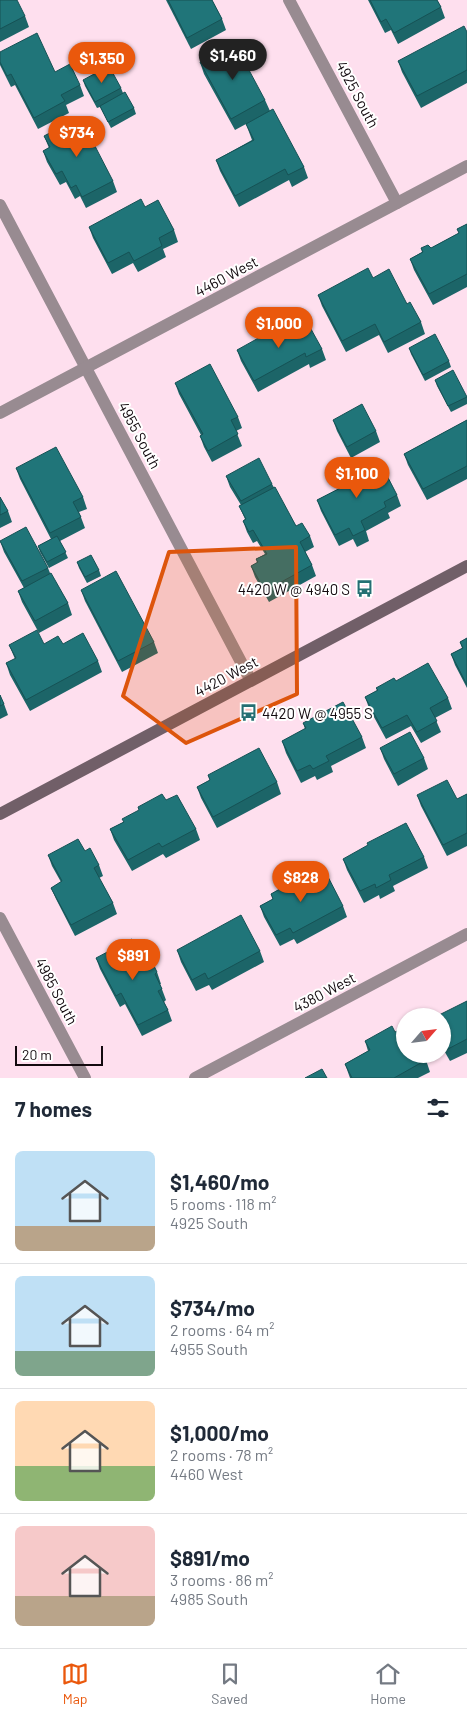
<!DOCTYPE html>
<meta charset="utf-8">
<style>
:root{--surface:#fff;--page:#f2f2f3;--text:#1f2937;--muted:#747a83;--line:#e0e1e3;--accent:#ea580c}
body{margin:0;font-family:Barlow,sans-serif;background:var(--page);color:var(--text);height:100vh;display:flex;flex-direction:column;font-size:19px;white-space:nowrap}
*{box-sizing:border-box;margin:0}
p{font-size:16px;color:var(--muted)}
.icon{flex:none;width:28px;height:28px;fill:none;stroke:currentColor;stroke-width:2;stroke-linecap:round;stroke-linejoin:round}
.map{position:relative;height:1078px;overflow:hidden}
.drawer{display:flex;flex-direction:column;background:var(--surface);flex:1}
.drawer>*{flex:none}
.needle{width:32px;rotate:62deg}
.controls{position:absolute;left:396px;top:1008px;display:grid;gap:10px}
.controls a{display:grid;place-items:center;width:55px;height:55px;border-radius:50%;background:var(--surface);box-shadow:0 1px 4px #0004;font-size:25px}
.scale{position:absolute;left:15px;bottom:12px;width:88px;box-sizing:border-box;padding-left:5px;border:2px solid #130a0f;border-top:0;font-size:14px;line-height:18px;white-space:nowrap;color:#130a0f;-webkit-text-stroke:4px #fff;paint-order:stroke}
.price{position:absolute;translate:-50% -42px;padding:0 11px;border-radius:18px;background:var(--accent);color:#fff;font-size:16px;line-height:32px;filter:drop-shadow(0 1px 2px #0008)}
.price::after{content:'';position:absolute;left:50%;top:30px;width:15px;height:11px;margin-left:-8px;background:inherit;clip-path:polygon(0 0,100% 0,50% 100%)}
.price.selected{background:#222;color:#fff}
ul{padding:0;list-style:none}
li{display:flex;align-items:center;gap:15px;height:125px;padding:0 15px}
li+li{border-top:1px solid var(--line)}
li span{display:grid;place-items:center;flex:none;width:140px;height:100px;border-radius:8px;color:#555}
li>.icon{margin-inline-start:auto}
span .icon{width:60px;height:60px;fill:#fffc;stroke-width:1}
li b{font-size:21px}
h2{display:flex;justify-content:space-between;align-items:center;height:60px;padding:0 15px;font-size:21px}
.dock{display:flex;justify-content:space-around;align-items:center;height:70px;border-top:1px solid var(--line);background:var(--surface);font-size:14px;color:var(--muted)}
.dock a{display:grid;justify-items:center;gap:2px}
.dock .selected{color:var(--accent)}
.map>svg:first-child{display:block}
.lines{fill:none;stroke-linecap:round;stroke-linejoin:round}
.street{stroke:#988b91;stroke-width:12}
.secondary{stroke:#715f68;stroke-width:12}
.wall{fill:#1c6568}
.building{fill:#207579;stroke:#165255}
.marked{fill:#dd550c;fill-opacity:0.2;stroke:#dd550c;stroke-width:4;stroke-linejoin:round}
.labels{text-anchor:middle;dominant-baseline:central;stroke-width:4;stroke-linejoin:round;paint-order:stroke}
.street-label{font-size:15px;fill:#130a0f;stroke:#fff}
.poi-label{font-size:15px;fill:#130a0f;stroke:#fff;text-anchor:end}
</style>
<div class="map">
<svg width="467" height="1078" viewBox="0 0 467 1078">
<rect width="100%" height="100%" fill="#fedfee"/>
<g class="lines">
<g class="street">
<path d="M289,0L397,203"/>
<path d="M0,205L251,681"/>
<path d="M0,413L467,166"/>
<path d="M0,918L85,1078"/>
<path d="M195,1078L467,934"/>
</g>
<path class="secondary" d="M0,814L467,566"/>
</g>
<g class="wall">
<path d="M0,0L25,16L29,27L0,42Z"/>
<path d="M166,0H212L222,19L226,30L191,49Z"/>
<path d="M368,0H437L441,7L445,18L398,44L391,30L385,33Z"/>
<path d="M467,32V83L421,108L402,72L398,61Z"/>
<path d="M0,52L55,72L80,85L84,96L66,105L69,113L38,129L15,85L11,87L0,65Z"/>
<path d="M200,62L265,100L270,111L304,167L308,178L292,187L289,180L239,207L220,171L216,160L252,140L246,124L235,130L204,74Z"/>
<path d="M83,80L121,88L123,93L134,108L136,114L111,128L100,107L97,108L85,86Z"/>
<path d="M44,136L113,181L117,192L86,208L80,196L75,199L66,182L60,185L47,162L43,151L49,148Z"/>
<path d="M145,207L174,230L178,242L163,249L166,257L138,272L133,263L112,274L93,238L89,227Z"/>
<path d="M467,224V287L433,305L414,270L410,259L422,252L421,248H431L459,233L457,229Z"/>
<path d="M373,278L407,304L421,322L425,334L388,353L379,335L346,352L322,306L318,295Z"/>
<path d="M292,327L322,349L326,360L310,368L309,364L258,392L241,361L237,350Z"/>
<path d="M409,348L449,361L451,367L425,381L411,354Z"/>
<path d="M435,380L467,397V404L451,412L437,386Z"/>
<path d="M175,383L238,417L242,428L236,431L242,446L212,462L204,447L200,436L201,435L179,394Z"/>
<path d="M333,420L376,431L380,442L351,458L337,431Z"/>
<path d="M467,420V479L427,500L408,465L404,454Z"/>
<path d="M16,468L83,497L87,509L79,512L85,528L60,541L68,558L49,568L40,552L38,546L51,539L20,479Z"/>
<path d="M347,469L370,472L397,495L401,506L388,513L390,518L366,531L369,541L357,547L353,539L339,546L321,511L317,500L352,482Z"/>
<path d="M226,476L272,484L296,526L310,536L314,547L305,552L312,565L316,576L269,602L255,577L251,566L257,563L256,559L265,554L257,541L253,543L247,532L243,521L245,519L239,506L241,505L230,487Z"/>
<path d="M0,497L8,511L12,522L0,528Z"/>
<path d="M0,541L48,568L50,573L68,603L72,615L39,633L22,602L18,591L24,588L4,552Z"/>
<path d="M77,562L99,570L101,576L87,583L79,568Z"/>
<path d="M81,590L154,642L158,653L122,672L85,601Z"/>
<path d="M467,638V688L455,665L451,654L462,648L460,642Z"/>
<path d="M44,644H63L98,661L102,672L30,711L10,675L6,663L15,659L9,645Z"/>
<path d="M396,681L448,698L452,709L435,718L441,732L421,743L411,726L386,739L369,708L365,697L377,691L376,688Z"/>
<path d="M0,695L4,704L8,715L0,719Z"/>
<path d="M303,723L362,737L366,748L331,766L333,772L317,780L315,776L301,783L286,753L282,741L305,729Z"/>
<path d="M380,748L424,758L428,769L398,786L384,759Z"/>
<path d="M208,775L277,782L281,794L217,828L201,798L197,787L210,780Z"/>
<path d="M467,794V846L447,856L421,806L417,795L457,799Z"/>
<path d="M166,800L196,829L200,840L166,858L163,854L132,871L114,840L110,829Z"/>
<path d="M85,851L99,865L103,876L99,878L113,903L117,914L75,936L56,899L51,888L61,882L52,866L48,855Z"/>
<path d="M424,857L428,868L393,886L395,891L380,899L379,895L364,903L347,870L343,859Z"/>
<path d="M278,873L295,887L343,906L347,917L297,944L294,939L280,946L264,917L260,906L273,899L271,894L284,887Z"/>
<path d="M177,950L260,951L264,962L212,990L209,985L196,991L181,962Z"/>
<path d="M96,958L147,969L157,972L161,984H160L166,1000L164,1002L168,1010L172,1021L142,1036L125,1004L120,1007L100,969Z"/>
<path d="M467,1001V1053L450,1061L442,1047V1016Z"/>
<path d="M395,1032L426,1060L430,1072L418,1078H350L345,1064L368,1051L365,1041Z"/>
</g>
<g class="building">
<path d="M0,0H17L25,16L0,29Z"/>
<path d="M168,0H212L222,19L187,38Z"/>
<path d="M370,0H437L441,7L394,33L386,19L381,22Z"/>
<path d="M464,26L467,32V70L417,96L398,61Z"/>
<path d="M37,33L55,72L70,64L80,85L61,95L65,101L34,118L11,74L7,76L0,62V52Z"/>
<path d="M235,44L265,100L231,119L200,62Z"/>
<path d="M109,66L121,88L95,102L83,80Z"/>
<path d="M125,92L134,108L108,122L100,106Z"/>
<path d="M273,109L304,167L288,175L285,169L235,196L216,160L254,140L246,124Z"/>
<path d="M80,117L113,181L82,197L76,185L71,188L62,171L56,174L43,151L50,147L44,136Z"/>
<path d="M141,199L145,207L158,200L174,230L159,238L162,246L134,261L129,252L108,263L89,227Z"/>
<path d="M467,224V274L429,294L410,259L423,252L421,248L428,245L431,248L459,233L457,229Z"/>
<path d="M368,268L373,278L389,269L407,304L410,302L421,322L384,342L375,324L342,341L318,295Z"/>
<path d="M306,320L322,349L306,357L305,353L254,381L237,350L289,321L292,327Z"/>
<path d="M435,334L449,361L423,375L409,348Z"/>
<path d="M210,364L238,417L231,420L238,434L208,451L200,436L203,434L175,383Z"/>
<path d="M453,370L467,397L448,406L435,380Z"/>
<path d="M362,404L376,431L347,447L333,420Z"/>
<path d="M467,420V466L423,489L404,454Z"/>
<path d="M56,447L83,497L73,502L81,517L50,533L16,468Z"/>
<path d="M259,458L272,484L241,501L226,476Z"/>
<path d="M364,460L370,472L382,466L397,495L384,502L386,507L361,521L365,530L353,536L349,528L335,535L317,500L354,481L347,469Z"/>
<path d="M275,487L296,526L302,523L310,536L300,542L312,565L265,591L251,566L258,562L256,559L267,554L253,530L249,532L243,521L246,519L239,506Z"/>
<path d="M0,497L8,511L0,515Z"/>
<path d="M26,527L48,568L22,581L0,541Z"/>
<path d="M57,536L66,552L47,562L38,546Z"/>
<path d="M91,555L99,570L85,577L77,562Z"/>
<path d="M116,571L154,642L118,661L81,590Z"/>
<path d="M51,573L68,603L35,621L18,591Z"/>
<path d="M37,630L44,644L58,636L63,644L83,633L98,661L26,700L6,663L16,658L9,645Z"/>
<path d="M467,638V685L451,654L463,648L460,642Z"/>
<path d="M428,663L448,698L430,708L437,721L417,732L407,715L382,728L365,697L378,690L376,688L394,678L396,681Z"/>
<path d="M0,695L4,704L0,706Z"/>
<path d="M343,702L362,737L326,756L329,761L313,769L310,765L297,771L282,741L306,728L303,723Z"/>
<path d="M410,732L424,758L394,774L380,748Z"/>
<path d="M259,748L277,782L213,817L197,787L210,780L208,775Z"/>
<path d="M447,780L457,799L467,794V833L443,845L417,795Z"/>
<path d="M162,794L166,800L177,795L196,829L162,847L159,843L128,860L110,829L124,822L122,819L139,810L138,807Z"/>
<path d="M406,823L424,857L389,875L391,880L376,888L375,884L360,891L343,859L368,845L367,843Z"/>
<path d="M78,839L85,851L90,848L99,865L94,868L113,903L71,925L51,888L62,881L48,855Z"/>
<path d="M286,869L295,887L325,871L343,906L293,933L290,928L276,935L260,906L273,899L271,894L285,886L278,873Z"/>
<path d="M241,915L260,951L208,979L205,973L192,980L177,950Z"/>
<path d="M132,939L147,969L154,966L157,972L155,974L162,989L158,991L168,1010L138,1025L121,993L116,996L96,958Z"/>
<path d="M467,1001V1039L446,1050L442,1043V1016H437Z"/>
<path d="M392,1026L395,1032L405,1027V1054H422L426,1060L394,1078H352L345,1064L370,1050L365,1041Z"/>
<path d="M322,1069L327,1078H305Z"/>
</g>
<path class="marked" d="M296,547L297,694L186,743L123,696L169,552Z"/>
<defs>
<symbol id="bus-bare" viewBox="-9 -9 18 18"><path d="M-5-6H5V4H4V6H2V4H-2V6H-4V4H-5ZM-3.5-4V0h7V-4ZM-3.5 1.2v1.5H-2V1.2ZM2 1.2v1.5H3.5V1.2Z" fill="#246f73" stroke="#fff" stroke-width="2.5" paint-order="stroke"/></symbol>
</defs>
<g fill-rule="evenodd">
<use href="#bus-bare" x="352" y="576" width="25" height="25"/>
<use href="#bus-bare" x="236" y="700" width="25" height="25"/>
</g>
<g class="labels">
<g class="street-label">
<text transform="translate(358 94) rotate(62)">4925 South</text>
<text transform="translate(226 276) rotate(-28)">4460 West</text>
<text transform="translate(140 435) rotate(62)">4955 South</text>
<text transform="translate(226 676) rotate(-28)">4420 West</text>
<text transform="translate(57 991) rotate(62)">4985 South</text>
<text transform="translate(324 992) rotate(-28)">4380 West</text>
</g>
<g class="poi-label">
<text x="350" y="589">4420 W @ 4940 S</text>
<text x="262" y="713" text-anchor="start">4420 W @ 4955 S</text>
</g>
</g>
</svg>
<div class="controls">
<a><svg class="needle" viewBox="-14 -14 28 28"><path d="M0-13l5 13h-10z" fill="#e53935"/><path d="M0 13l5-13h-10z" fill="#747a83"/></svg></a>
</div>
<div class="scale">20 m</div>
<b class="price selected" style="left:233px;top:81px">$1,460</b>
<b class="price" style="left:102px;top:84px">$1,350</b>
<b class="price" style="left:77px;top:158px">$734</b>
<b class="price" style="left:279px;top:349px">$1,000</b>
<b class="price" style="left:357px;top:499px">$1,100</b>
<b class="price" style="left:301px;top:903px">$828</b>
<b class="price" style="left:133px;top:981px">$891</b>
</div>
<section class="drawer">
<h2>7 homes<svg class="icon" aria-label="filters" viewBox="0 0 24 24"><path d="M4 7h16M4 17h16"/><circle cx="9" cy="7" r="2"/><circle cx="15" cy="17" r="2"/></svg></h2>
<ul>
<li><span style="background:linear-gradient(#bfe0f5 75%,#b9a48a 0)"><svg class="icon" aria-label="home" viewBox="0 0 24 24"><path d="M3 11l9-7 9 7M6 9v11h12V9"/></svg></span><div><b>$1,460/mo</b><p>5 rooms · 118 m²</p><p>4925 South</p></div></li>
<li><span style="background:linear-gradient(#bfe0f5 75%,#7fa58c 0)"><svg class="icon" aria-label="home" viewBox="0 0 24 24"><path d="M3 11l9-7 9 7M6 9v11h12V9"/></svg></span><div><b>$734/mo</b><p>2 rooms · 64 m²</p><p>4955 South</p></div></li>
<li><span style="background:linear-gradient(#ffd9b3 65%,#8fb573 0)"><svg class="icon" aria-label="home" viewBox="0 0 24 24"><path d="M3 11l9-7 9 7M6 9v11h12V9"/></svg></span><div><b>$1,000/mo</b><p>2 rooms · 78 m²</p><p>4460 West</p></div></li>
<li><span style="background:linear-gradient(#f6c9c9 70%,#b9a48a 0)"><svg class="icon" aria-label="home" viewBox="0 0 24 24"><path d="M3 11l9-7 9 7M6 9v11h12V9"/></svg></span><div><b>$891/mo</b><p>3 rooms · 86 m²</p><p>4985 South</p></div></li>
</ul>
</section>
<nav class="dock">
<a class="selected"><svg class="icon" aria-label="map" viewBox="0 0 24 24"><path d="M3 6l6-2 6 2 6-2v14l-6 2-6-2-6 2zM9 4v14M15 6v14"/></svg>Map</a>
<a><svg class="icon" aria-label="saved" viewBox="0 0 24 24"><path d="M7 4h10v16l-5-4-5 4z"/></svg>Saved</a>
<a><svg class="icon" aria-label="home" viewBox="0 0 24 24"><path d="M3 11l9-7 9 7M6 9v11h12V9"/></svg>Home</a>
</nav>
